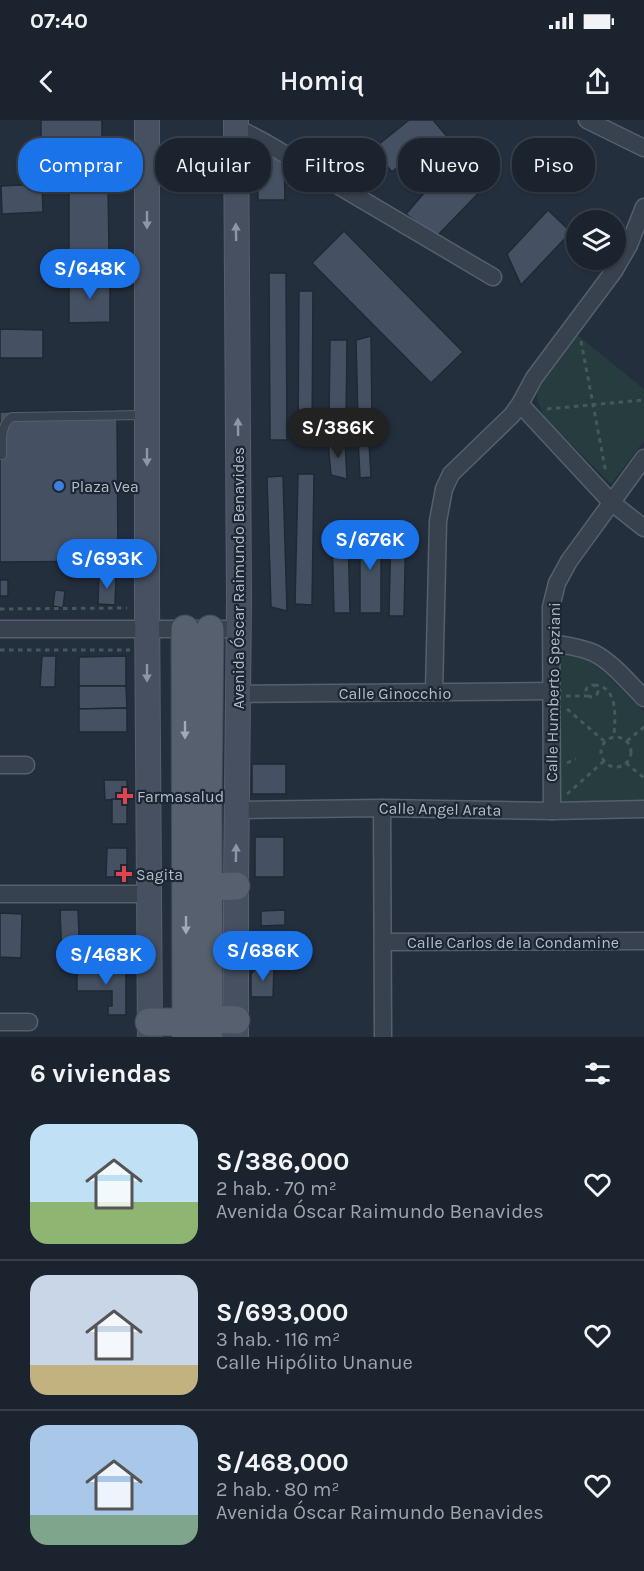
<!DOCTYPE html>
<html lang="es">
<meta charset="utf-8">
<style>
:root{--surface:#1b232e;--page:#242b36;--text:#f1f3f6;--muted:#a0a4aa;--line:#39404a;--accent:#1a73e8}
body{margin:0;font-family:Karla,sans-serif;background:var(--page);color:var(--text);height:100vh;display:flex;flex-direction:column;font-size:22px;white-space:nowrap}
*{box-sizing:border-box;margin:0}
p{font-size:20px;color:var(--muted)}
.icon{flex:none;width:33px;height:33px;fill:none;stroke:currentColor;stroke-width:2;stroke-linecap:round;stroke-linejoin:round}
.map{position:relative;height:917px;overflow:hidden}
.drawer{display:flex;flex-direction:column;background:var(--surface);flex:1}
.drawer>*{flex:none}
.guide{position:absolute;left:18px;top:18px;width:609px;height:54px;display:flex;gap:12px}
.tools{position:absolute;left:566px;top:90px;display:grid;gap:12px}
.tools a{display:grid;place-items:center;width:60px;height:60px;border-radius:50%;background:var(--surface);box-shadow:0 2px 4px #0004,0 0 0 2px var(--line);font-size:30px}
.price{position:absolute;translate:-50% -51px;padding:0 14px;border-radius:21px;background:var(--accent);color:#fff;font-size:20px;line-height:39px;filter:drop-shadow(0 2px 3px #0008)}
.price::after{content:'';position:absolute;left:50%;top:36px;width:18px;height:14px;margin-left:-9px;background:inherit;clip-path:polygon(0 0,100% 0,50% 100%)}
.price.on{background:#222;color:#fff}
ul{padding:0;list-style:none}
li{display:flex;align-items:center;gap:18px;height:150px;padding:0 30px}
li+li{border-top:2px solid var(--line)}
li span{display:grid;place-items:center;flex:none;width:168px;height:120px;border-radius:18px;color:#555}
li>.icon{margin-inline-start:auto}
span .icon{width:72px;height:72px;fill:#fffc;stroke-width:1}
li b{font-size:26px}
h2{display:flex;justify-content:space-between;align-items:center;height:72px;padding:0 30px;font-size:26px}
.pill{padding:0 21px;border-radius:24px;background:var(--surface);box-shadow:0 2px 4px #0004,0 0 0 2px var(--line);font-size:21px;line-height:54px}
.pill.on{background:var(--accent);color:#fff}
.status{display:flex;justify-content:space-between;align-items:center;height:42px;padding:0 30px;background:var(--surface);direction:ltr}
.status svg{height:16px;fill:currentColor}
header{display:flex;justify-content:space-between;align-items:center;height:78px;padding:0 30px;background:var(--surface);font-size:27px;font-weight:600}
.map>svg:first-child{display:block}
.green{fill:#263c3f}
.building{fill:#455162;stroke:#1f2835;stroke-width:1.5}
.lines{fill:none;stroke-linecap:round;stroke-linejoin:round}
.service-casing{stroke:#565f6c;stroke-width:10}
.minor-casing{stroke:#565f6c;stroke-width:19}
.secondary-casing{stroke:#565f6c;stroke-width:26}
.primary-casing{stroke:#414a57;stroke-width:29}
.path{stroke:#44595c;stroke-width:3;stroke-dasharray:4.5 4.5;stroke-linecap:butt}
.service{stroke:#38414e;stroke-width:8}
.minor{stroke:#38414e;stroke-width:16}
.secondary{stroke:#465061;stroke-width:24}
.primary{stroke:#56606e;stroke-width:27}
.oneway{fill:#8e96a5}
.oneway2{fill:#a1aab7}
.shop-dot{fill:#3f7fe0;stroke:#1d2633;stroke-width:2}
.health-dot{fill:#e0444e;stroke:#1d2633;stroke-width:2}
.labels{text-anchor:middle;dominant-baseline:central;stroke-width:4.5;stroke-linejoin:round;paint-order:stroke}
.poi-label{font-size:16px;fill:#b4bcc9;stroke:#1d2633;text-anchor:start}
.street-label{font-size:16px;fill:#b4bcc9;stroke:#1d2633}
</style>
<div class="status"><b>07:40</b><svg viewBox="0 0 49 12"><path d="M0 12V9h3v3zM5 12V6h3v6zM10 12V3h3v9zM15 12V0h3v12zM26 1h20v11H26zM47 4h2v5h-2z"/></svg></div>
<header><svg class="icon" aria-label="back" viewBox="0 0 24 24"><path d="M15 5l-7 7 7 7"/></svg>Homiq<svg class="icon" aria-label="share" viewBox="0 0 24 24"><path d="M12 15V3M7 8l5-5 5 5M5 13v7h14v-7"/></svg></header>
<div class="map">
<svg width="644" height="917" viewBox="0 0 644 917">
<rect width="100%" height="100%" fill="#242f3e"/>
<g class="green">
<path d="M576,214L644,269V321L611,364L544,297L538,281L536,271Z"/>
<path d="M555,532L585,538L606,554L644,592V682L559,684Z"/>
</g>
<g class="building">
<path d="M41,0H102V43L41,44Z"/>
<path d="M409,0H433L455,26L426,50L413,34L392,52L373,29Z"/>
<path d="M461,30L501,50L436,117L406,94Z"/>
<path d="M284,36L285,80H258L257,37Z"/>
<path d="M42,64L43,92L2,94L1,66Z"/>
<path d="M69,64H108L109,132L69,133Z"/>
<path d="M548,90L571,112L521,165L507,134Z"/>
<path d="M344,111L463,232L431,263L312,143Z"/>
<path d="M269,153H286L287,320H270Z"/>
<path d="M110,158V202L69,203V159Z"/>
<path d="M299,171H313L312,322H298Z"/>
<path d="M0,209L43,210V238H0Z"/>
<path d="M371,216L372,300H358L356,220Z"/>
<path d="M330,220H347L346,301H329Z"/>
<path d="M117,290L118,441L0,442V292Z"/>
<path d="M358,319L369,321L371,357L360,358Z"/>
<path d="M345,321L347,359L331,355L328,322Z"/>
<path d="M298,354H314L312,485L295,484Z"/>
<path d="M283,356L287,491L271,487L267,357Z"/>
<path d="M391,402L406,403L404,496H389Z"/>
<rect x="360" y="408" width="21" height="85"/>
<path d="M348,412L350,493H334L332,413Z"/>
<path d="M99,454L116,455L115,485L98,484Z"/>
<rect x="0" y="460" width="8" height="16"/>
<path d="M55,470L65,471L63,488L53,486Z"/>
<path d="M42,536H56L55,567H40Z"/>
<path d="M126,536V566H79V537Z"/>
<path d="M79,566H126L127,588L79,589Z"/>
<path d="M127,588V612H79V589Z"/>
<rect x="252" y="644" width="34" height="30"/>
<path d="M104,660H127V679L105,680Z"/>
<rect x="112" y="679" width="15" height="25"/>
<rect x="255" y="717" width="29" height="40"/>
<path d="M107,728H127V757H106Z"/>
<path d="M60,790H78L80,840L62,841Z"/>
<path d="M285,790V805L261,806V791Z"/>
<path d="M0,793L22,794L21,838L0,837Z"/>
<path d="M98,826H127L126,849L98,848Z"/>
<path d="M257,847H274L273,877H251V854Z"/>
<path d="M77,848L126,849V895H108V886H112V871H77Z"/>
</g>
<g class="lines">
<defs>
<g id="service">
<path d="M122,139H146"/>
<path d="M2,335C2,322 0,304 12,297L144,295"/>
</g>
<g id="minor">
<path d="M587,0L644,28"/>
<path d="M236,7L266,23L493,157"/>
<path d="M520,284L611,382L644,408"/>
<path d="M0,509H239"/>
<path d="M552,523C565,525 581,527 594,533C613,543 629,563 644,578"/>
<path d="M434,572L438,401L444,369L451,354L512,295L520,284L534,258L614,151L629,125L644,87"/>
<path d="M238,574L552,571"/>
<path d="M0,645H26"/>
<path d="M382,688L383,917"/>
<path d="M236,690L382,688L552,691L644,689"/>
<path d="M552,691L551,487L557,463L569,441L644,338"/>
<path d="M0,774H149"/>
<path d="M383,822L644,821"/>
<path d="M0,902H29"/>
</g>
<g id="secondary">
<path d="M147,0V481L150,917"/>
<path d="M236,0L239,481L236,766V917"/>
</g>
<g id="primary">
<path d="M185,509L186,917"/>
<path d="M209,767L236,766"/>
<path d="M209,899L236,900"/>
<path d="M149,902H186"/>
<path d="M209,917L208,687L210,509"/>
</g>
</defs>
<use href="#service" class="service-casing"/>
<use href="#minor" class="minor-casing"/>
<use href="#secondary" class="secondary-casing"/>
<use href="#primary" class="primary-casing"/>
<g class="path">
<path d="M581,221L606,353"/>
<path d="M547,289L644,280"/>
<path d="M0,489L127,488"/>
<path d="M0,530H130"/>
<circle cx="592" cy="571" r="6"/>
<path d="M594,565C619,566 615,599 614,616"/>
<path d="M566,576H588"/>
<path d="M567,589L604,621"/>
<circle cx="616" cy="632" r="15"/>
<path d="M627,621L644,607"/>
<path d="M567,643L576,639"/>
<path d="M626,643L644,658"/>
<path d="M567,674L604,641"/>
</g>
<use href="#service" class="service"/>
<use href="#minor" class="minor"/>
<use href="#secondary" class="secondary"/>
<use href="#primary" class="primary"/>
</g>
<defs><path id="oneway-solid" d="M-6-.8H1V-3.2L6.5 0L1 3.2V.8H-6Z" transform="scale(1.5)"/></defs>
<g class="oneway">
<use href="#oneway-solid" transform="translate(147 100) rotate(90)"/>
<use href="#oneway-solid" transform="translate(236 112) rotate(-91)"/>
<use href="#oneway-solid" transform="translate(238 307) rotate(-91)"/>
<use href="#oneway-solid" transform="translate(147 337) rotate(90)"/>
<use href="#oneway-solid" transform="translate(147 553) rotate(90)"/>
<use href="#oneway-solid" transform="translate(236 733) rotate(-89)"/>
</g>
<g class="oneway2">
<use href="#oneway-solid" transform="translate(185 610) rotate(90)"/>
<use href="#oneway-solid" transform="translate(186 805) rotate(90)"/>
</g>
<circle class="shop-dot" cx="59" cy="366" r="6"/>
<g class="health-dot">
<path d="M122 667h6v6h6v6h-6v6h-6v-6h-6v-6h6z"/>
<path d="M121 745h6v6h6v6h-6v6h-6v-6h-6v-6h6z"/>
</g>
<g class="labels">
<g class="poi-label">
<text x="71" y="366">Plaza Vea</text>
<text x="137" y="676">Farmasalud</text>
<text x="136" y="754">Sagita</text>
</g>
<g class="street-label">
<text transform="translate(238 458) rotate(-90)">Avenida Óscar Raimundo Benavides</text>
<text transform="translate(553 572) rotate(-89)">Calle Humberto Speziani</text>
<text x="395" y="573">Calle Ginocchio</text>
<text transform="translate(440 689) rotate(1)">Calle Angel Arata</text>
<text x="513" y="822">Calle Carlos de la Condamine</text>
</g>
</g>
</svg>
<div class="tools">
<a><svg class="icon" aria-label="layers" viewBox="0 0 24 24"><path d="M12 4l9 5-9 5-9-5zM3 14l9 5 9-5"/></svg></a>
</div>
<b class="price" style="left:90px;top:180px">S/648K</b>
<b class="price on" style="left:338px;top:339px">S/386K</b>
<b class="price" style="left:370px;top:451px">S/676K</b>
<b class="price" style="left:107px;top:470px">S/693K</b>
<b class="price" style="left:263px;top:862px">S/686K</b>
<b class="price" style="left:106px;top:866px">S/468K</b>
<div class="guide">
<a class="pill on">Comprar</a>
<a class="pill">Alquilar</a>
<a class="pill">Filtros</a>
<a class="pill">Nuevo</a>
<a class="pill">Piso</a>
</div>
</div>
<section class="drawer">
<h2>6 viviendas<svg class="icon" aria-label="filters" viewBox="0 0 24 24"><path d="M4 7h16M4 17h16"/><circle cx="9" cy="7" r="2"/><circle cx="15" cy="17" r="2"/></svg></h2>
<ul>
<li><span style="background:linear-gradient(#bfe0f5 65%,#8fb573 0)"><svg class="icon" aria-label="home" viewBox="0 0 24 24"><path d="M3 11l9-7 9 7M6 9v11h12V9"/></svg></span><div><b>S/386,000</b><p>2 hab. · 70 m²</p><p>Avenida Óscar Raimundo Benavides</p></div><svg class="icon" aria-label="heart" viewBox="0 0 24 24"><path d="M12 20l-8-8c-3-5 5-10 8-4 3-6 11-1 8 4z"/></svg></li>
<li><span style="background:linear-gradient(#c9d6e8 75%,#c2b280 0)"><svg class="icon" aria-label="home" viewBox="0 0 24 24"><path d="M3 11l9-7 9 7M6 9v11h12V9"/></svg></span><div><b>S/693,000</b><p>3 hab. · 116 m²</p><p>Calle Hipólito Unanue</p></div><svg class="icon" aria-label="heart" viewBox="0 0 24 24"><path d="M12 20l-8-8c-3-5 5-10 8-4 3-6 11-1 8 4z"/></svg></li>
<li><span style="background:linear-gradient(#a9c7e8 75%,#7fa58c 0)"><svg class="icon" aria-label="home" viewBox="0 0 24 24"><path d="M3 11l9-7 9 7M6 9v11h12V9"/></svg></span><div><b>S/468,000</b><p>2 hab. · 80 m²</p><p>Avenida Óscar Raimundo Benavides</p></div><svg class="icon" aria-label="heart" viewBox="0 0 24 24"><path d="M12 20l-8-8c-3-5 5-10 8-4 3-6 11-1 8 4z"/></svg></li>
</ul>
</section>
